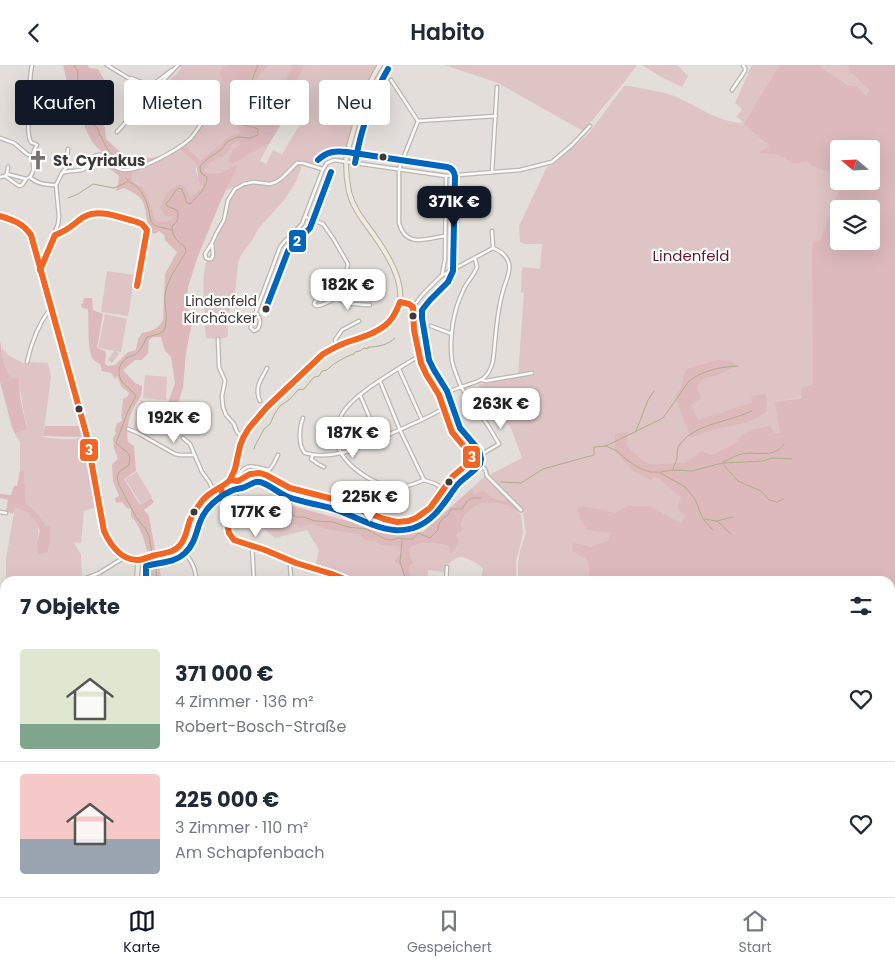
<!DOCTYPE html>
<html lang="de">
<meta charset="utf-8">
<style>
:root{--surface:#fff;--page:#f2f2f3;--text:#1f2937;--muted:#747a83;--line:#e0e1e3;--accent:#111827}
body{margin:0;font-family:Poppins,sans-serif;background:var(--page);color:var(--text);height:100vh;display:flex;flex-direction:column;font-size:19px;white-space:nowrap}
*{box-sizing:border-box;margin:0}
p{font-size:16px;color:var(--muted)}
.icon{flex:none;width:28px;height:28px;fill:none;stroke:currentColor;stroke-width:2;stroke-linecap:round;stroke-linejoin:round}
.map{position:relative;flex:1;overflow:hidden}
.sheet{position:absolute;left:0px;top:511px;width:895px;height:321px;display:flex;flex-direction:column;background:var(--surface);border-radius:15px 15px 0 0;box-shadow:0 5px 20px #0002}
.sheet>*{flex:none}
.hud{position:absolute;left:15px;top:15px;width:500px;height:45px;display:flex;gap:10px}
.needle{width:32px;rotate:289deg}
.fabs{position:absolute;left:830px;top:75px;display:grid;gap:10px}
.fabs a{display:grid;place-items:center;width:50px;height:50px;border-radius:5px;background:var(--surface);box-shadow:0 5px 20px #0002;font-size:25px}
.price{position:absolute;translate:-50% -42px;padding:0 11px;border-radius:10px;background:#fff;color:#222;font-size:16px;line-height:32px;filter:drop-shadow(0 1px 2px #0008)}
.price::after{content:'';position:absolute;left:50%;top:30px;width:15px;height:11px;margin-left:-8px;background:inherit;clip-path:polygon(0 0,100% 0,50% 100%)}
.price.selected{background:var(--accent);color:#fff}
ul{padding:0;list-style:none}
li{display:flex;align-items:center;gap:15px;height:125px;padding:0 20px}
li+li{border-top:1px solid var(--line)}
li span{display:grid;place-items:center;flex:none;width:140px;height:100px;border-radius:5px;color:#555}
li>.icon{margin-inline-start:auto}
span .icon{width:60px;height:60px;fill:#fffc;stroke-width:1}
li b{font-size:21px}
h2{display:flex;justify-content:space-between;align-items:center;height:60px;padding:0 20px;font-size:21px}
.chip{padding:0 18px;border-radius:5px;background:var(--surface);box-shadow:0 5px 20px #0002;font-size:18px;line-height:45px}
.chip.selected{background:var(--accent);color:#fff}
header{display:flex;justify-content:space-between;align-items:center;height:65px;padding:0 20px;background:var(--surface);font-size:22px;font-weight:600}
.menu{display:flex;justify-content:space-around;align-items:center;height:70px;border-top:1px solid var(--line);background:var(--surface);font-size:14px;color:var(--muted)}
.menu a{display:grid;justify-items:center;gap:2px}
.menu .selected{color:var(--accent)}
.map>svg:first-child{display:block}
.green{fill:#dec4c5}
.forest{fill:#ddb9bc;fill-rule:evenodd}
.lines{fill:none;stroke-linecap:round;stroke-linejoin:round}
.stream{stroke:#acae86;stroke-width:1}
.minor-casing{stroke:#bab6b3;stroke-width:5}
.major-casing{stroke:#b8af9e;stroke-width:6}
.minor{stroke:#fbfaf9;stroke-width:2.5}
.major{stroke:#efebe2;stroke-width:4}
.bus-1-casing{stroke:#fff;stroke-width:10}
.bus-2-casing{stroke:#fff;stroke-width:10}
.bus-1{stroke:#f26522;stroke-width:6}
.bus-2{stroke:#0065bd;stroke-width:6}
.bus-dot{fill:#3c3936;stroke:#fff;stroke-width:2}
.labels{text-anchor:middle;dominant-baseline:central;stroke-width:4.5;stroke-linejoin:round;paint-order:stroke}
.bus-label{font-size:14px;fill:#3c3936;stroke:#fff;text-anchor:end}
.poi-label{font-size:15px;font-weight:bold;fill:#3c3936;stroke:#fff;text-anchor:start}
.park-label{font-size:15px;fill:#61182b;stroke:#fff}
.line-badge{stroke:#fff;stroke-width:2}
.badge-label{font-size:14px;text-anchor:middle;font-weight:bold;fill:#fff}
</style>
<header><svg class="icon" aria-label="back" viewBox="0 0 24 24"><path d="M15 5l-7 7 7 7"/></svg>Habito<svg class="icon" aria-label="search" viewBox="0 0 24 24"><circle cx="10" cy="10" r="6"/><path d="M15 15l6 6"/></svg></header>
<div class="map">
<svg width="895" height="832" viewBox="0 0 895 832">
<rect width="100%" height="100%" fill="#e3ded9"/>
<g class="green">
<path d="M179,0H228L223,2L234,17L242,24L244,32C231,50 228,47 240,68L228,72L205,92L200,95L185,80C187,77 190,75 193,72C197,66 208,47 210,41C213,26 192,18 179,19C173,19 167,22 161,25L159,23L177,9L181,3L178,1Z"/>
<path d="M269,0H294L282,26L271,25L265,36L266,40L259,42L257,55L253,59H245L240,52L241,48L254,23L256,14Z"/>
<path d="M305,0H379C365,21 359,41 351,65C349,73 348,84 343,91L340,89L329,90L325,93H321L316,90L313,92L315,96L314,99C310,98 305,96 302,96C289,96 284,114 273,117C265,119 256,115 248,116L245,115L226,126L233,112L226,106L213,109L204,106L210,98L216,94L225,91L233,79L238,76L240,78L231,99L269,79L260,96L266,99L273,85L282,89L310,43L290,32Z"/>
<path d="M444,0H637L622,20L583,66L496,17Z"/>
<path d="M642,0H677L688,11L682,22L661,12Z"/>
<path d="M752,0H779L745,59L771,83L839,90V116H860L845,127L826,168L816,182L813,320L802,332L777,337L782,366L732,516H518V499L520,486L526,468L523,448L510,432L505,436L493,433L483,425L474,429L472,423L485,411L489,410L522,393L511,363L478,320L518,311L524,228L521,227L522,202L540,204L542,179H525L520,177L519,161L547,102L554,99L589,68L624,21H629C643,24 661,26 674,31C696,40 719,58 743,58L740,54L736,52L742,44L735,38Z"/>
<path d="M821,0H847L851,8L869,25L866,32L857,21L850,20L821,3Z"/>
<path d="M179,84L196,98V107L203,122L191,132L173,151V153L166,158L156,156L152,147L150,136L139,119L132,116L131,107L147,101L176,85Z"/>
<path d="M297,98H303L296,117L285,134L258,164L253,174L241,190L238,198L235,230L227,251L228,270L227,272L221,274L206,273C205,268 205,262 205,257C204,237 201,214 207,194H210L212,192V178L224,155L226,138L235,124L247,118L270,119L276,117Z"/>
<path d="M107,206L135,210L128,251L101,247Z"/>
<path d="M105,249L127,254L121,287L116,286L119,289L112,298L108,295L114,286L98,283Z"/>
<path d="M2,283L8,290L27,300L28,297L48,298L51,312L43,372C57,374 70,376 84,372L96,442L84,446L81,478L74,477L81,490L82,512L78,516H6V494L15,442C32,449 42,456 37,476L46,461L36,446L26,439L24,406L20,405V377L15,369L27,364C24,347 20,330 19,313H11C6,305 1,293 2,283Z"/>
<path d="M145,310L167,312L166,335L143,333Z"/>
<path d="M141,335L156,341L151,354L154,356L149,370L133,364L137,351L135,350Z"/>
<path d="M137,407L152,432L141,439L125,414Z"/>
<path d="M498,438C507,440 516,443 521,450L523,469L516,496V516H481L483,503C478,499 467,492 460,492C456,492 450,498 446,501L445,507L428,505L427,516H413L409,505L411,494L409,488L411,482C421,476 437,478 448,481L451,490L465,450L478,439Z"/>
<path d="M268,446L285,448L287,455L310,459L325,464L361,470L375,475L379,480L400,482L402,486L401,501L407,516H352L342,511L315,502L319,485L307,465L275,473L263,463Z"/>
<path d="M5,521V571H0V522Z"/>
<path d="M0,573H5V607L3,612L2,628L1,633Z"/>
<path d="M52,828H94L87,832H48Z"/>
<path d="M765,828H869L874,832H773L772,831L768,832Z"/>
</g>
<g class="forest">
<path d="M63,0H88L89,3L98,4L105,16L90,21L96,45L104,56L106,74L129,95L152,93L164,90L147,101L132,107V116C152,126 148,138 156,156L166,157L173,153V151H165L160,142L168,127L179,119L185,122L191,132L203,122L199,116L196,98L179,84L185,80L200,95L205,92L228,72L240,68C228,47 231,50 244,32L242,24L234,17H224L219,7L223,2L228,0H269C265,5 258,10 256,16C251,30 257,40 241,48L240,52L245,59H253L257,55L259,42L266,40L264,28L271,25L282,26L292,1L294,0H305L290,31L296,35L269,79L232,99L228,96L232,86L240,79L238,76L233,79L225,91L216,94L210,98L204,106C217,112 225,106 237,100L233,112L222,133L198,191L188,222L187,239L192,258L186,287L183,323L176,344L169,343V335L175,318L171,292L165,286L161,272H153L149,275L148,288L142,295H135L123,305L135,318L142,321C142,334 138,334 133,344C128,354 126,366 128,377L134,381L136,406L124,414L140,440L151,433L154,437L144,445L149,451L155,485L147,486C144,473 140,461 131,451V444L127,443L122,437L116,438L115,433L119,431L113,416L112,399L118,394L114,383L113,372L116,369L115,365L117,358L122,356C120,348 123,342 123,334L127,332L129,328L121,321L117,311L115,314L111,308L102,306L100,299C97,297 95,297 93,294C87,284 89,256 88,244L82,243L81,239L83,238L84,233H92L93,245L103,249L97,283L105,286L106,289L105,299L108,301L115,300L128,287L136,285L138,274L142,268C151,266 159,264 163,255L165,209L177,187L165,175L164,170L159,166L155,169L151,167C150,162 148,160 147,155C144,136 144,132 124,123L116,126L118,119L119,111L102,98L104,88C91,81 85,62 80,49L71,45L67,25L66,13Z"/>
<path d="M779,0H821V3L849,20L857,21L866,31L869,25L851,8L847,0H895V781L890,786V516H588L590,504L587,495L572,485L574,478L591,482L608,476L611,468L587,465L581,456L577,443L583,441L615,448L627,441H650L680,458L686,452L677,443L681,432L661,416L660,413L653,412L652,416L633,406L615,386V369L628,367L626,380L638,392L649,399H660L685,398L700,387L713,390L734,379L747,366L770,361L774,368H780L775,337L801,333L802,322L813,320L812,193L813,178L820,176L843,116H871V84H839V109L812,101L808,96L794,99L779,90L759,88L769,81L744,59ZM839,144H871V176H839Z"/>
<path d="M0,277C2,282 1,285 2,290C3,297 7,306 11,313H19L20,333L27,364L15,369L12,362L0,317Z"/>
<path d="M719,295L731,296L737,301L716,311L704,313L697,322L701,333L691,340L698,355L721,348L753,337L751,332L754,330L766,329L767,345C753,360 732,359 712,365C704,367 699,371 690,372L675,331C685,321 681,316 686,305L695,301Z"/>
<path d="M45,361H81L84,372L43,371Z"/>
<path d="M20,405H24L26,439L36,446L46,461L50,462V476L47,488L38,489L37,476L40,466L36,457L28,448L15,442L13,449L6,446L8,435L0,433V429L11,430L14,421H17Z"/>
<path d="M472,423L474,429L483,425L493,433L504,436L509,431L523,447L521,448L509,441L498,438L478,439L465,450L461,460L462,465L457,470L459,477L451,490L448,481C437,478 421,476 411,482C409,488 409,493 414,497L410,500L409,505L413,516H407L401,501L395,496L402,486L400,482L379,480L375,475L372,476L363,474L361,470L325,464L310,459L300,462L286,455L285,448L268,446V434L394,469L423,467Z"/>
<path d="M157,492L162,516H151V500L150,493Z"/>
<path d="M5,782V828H52L48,832H0V794L1,793Z"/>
<path d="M895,804V830L892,832H885L884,830V832H874L869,828H890V806Z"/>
</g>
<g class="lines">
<g class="stream">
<path d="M74,0L78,7C76,18 80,19 82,28C83,32 81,38 83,41C85,44 88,45 90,46L91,57L97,63L99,66V70L101,71C103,77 109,88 115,92C120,95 124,95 128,101"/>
<path d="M126,113C128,118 131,117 135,120C146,129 149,144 151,157L156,161L172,165"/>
<path d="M68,133L78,129L93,119L114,123L127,117"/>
<path d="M636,366L648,335L654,326"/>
<path d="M606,381L617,386L627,395L639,403L650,407H659L685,422L695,434L703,454L713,465"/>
<path d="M254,384L255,381L264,364L270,359L275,348L280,341L290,334L298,325L304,324L314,312L319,311L322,306L327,305C331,300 346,291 354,289L355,287L360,286L364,283L368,284V282C378,282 388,280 395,273"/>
<path d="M723,397C729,395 735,390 742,389C756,386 775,394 784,379"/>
<path d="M724,398L763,396L772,393L792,394"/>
<path d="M673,404C674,400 676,397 677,393C677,388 677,382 681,378C692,363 717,358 733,353C740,351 746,348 752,346"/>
<path d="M661,407L672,405L692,406L722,398L738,416L761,426L769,435L777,437L783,434"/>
<path d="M501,417L521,418L543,404L594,390V382L606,381L663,353L689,316C704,305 720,302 738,301"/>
<path d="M232,420L243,438L254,436L260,438L266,437L274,439L286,444L296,452H304L315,456L333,457L348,462L366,464L385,474L393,475L398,473L402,474H413L418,468L430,473L438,465L439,459L442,454L448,450L451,444H462C468,434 469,432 481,433"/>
<path d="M704,454L717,456L731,469"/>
<path d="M717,456L733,452"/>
<path d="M402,476L400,497L406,516"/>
<path d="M152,489L149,471L145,463L136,452L119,420L117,412L119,407L129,400L130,393L128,388L116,378L117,375L128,346L136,331C132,324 123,321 120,313C117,304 121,296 128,292C129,292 135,290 136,289C141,285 144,278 147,272L159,269L164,266C169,252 164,243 165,230C167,215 178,200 186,187L185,182C177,176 172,172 172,161C179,156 179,151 177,145L167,141L166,139L171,133L176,125L179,123L182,124L187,138L190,139C198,131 207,123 207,112L201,108L200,102L202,99L210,92L221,85L228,76L238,72L250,73L258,70V64C251,60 241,63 237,55C235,52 235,50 236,47C237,41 244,37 247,31C251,21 253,10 258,0"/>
<path d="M153,493L156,501L157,516"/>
<path d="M86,511L92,509"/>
<path d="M0,741L5,736"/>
<path d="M448,828L451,832"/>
<path d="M792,828L795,832"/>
<path d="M364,832L371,828"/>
</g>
<defs>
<g id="minor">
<path d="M131,13C156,24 151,20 172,5"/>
<path d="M391,15L418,56"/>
<path d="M732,25L745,6V3L743,0"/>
<path d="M117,67C125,59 133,49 135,37L147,27L156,23L178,0"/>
<path d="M0,73L14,78L27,89L33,92"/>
<path d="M32,78C31,77 30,76 30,75C26,68 30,9 32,0"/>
<path d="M492,107L497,22"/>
<path d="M62,108C69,105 77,107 84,104C90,101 92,88 101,90C109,92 112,104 123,105C141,106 178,85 191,73C195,68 203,56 206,50C211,40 210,29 199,25C194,22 187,19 181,20C173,20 166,24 159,26C155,27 151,27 147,27L138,19L107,0"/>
<path d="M7,109L8,102"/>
<path d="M5,111L19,121L22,120L26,114"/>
<path d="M0,112L5,111L7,109L26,114L30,112"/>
<path d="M30,112C37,102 31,100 33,92C33,88 35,83 37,80L33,78"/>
<path d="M30,112C36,119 46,120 56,120"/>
<path d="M56,120L62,108L66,103L68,84"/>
<path d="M0,151C13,155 24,157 31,170L86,368L104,466C108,475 115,489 125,492C129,494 134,494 138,495"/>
<path d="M306,152L323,159L333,173L348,199L345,214L339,230L337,232C331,235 324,241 316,241L314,239L315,236L320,233L330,235"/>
<path d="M55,170L64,167L88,149L94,148H102L137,157L142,159L147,165L137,221"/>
<path d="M445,171C427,173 406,184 399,158V104L418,56L496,51"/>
<path d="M212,178L213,191L211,194H208L206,193L205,189L212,178L216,169L224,155L228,135L235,124L244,119L253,117L270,119L276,117L282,113L297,98H303L322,104"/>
<path d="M41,204L58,159L59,152L56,120"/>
<path d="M442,210L445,194L446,111"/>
<path d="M337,232C344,241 360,239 370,240"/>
<path d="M400,237L409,239L414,244C413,265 416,287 426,307C429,315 436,322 439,330C441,335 441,340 443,345C445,352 448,360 451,366C457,376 470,383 472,393C480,397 486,402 487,411L521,445"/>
<path d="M413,242L423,229L441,211L493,183L492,166"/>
<path d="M256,248C261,254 261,257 258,264L254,266L251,263V260L280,182C286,174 295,167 302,159L323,104L327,98L334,95L446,111L520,105L552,97L572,80L590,61"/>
<path d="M431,261L452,269"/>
<path d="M218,274L219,302L225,316L222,331L223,342L226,350L234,359L237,367L243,373"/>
<path d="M337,279L335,275L342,265L359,256"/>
<path d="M419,291C398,304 351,330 341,351C337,359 335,369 337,377C341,399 374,421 395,422C405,423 415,419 424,415L436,419L443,424"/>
<path d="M27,297C31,279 38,260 50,244"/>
<path d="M399,304L422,355"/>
<path d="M482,315L486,316L532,308"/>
<path d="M380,316L400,365L424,415"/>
<path d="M360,330L379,374"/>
<path d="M439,330L461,322C458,314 454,305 452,296C449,274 453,246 463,226C466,217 474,211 477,202L475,193"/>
<path d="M260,336C254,322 261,315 267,303"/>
<path d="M303,353C299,363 298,381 305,388C337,397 368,378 397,366C412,359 428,353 442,344"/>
<path d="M128,364L138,368L175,389L180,390H194"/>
<path d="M183,373L190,379L202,407L210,418L213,426"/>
<path d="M313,390L311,394L318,399L324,402"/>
<path d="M472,393L477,392L499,379L489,362L461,322C479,316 488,316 493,296C496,273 496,249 503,226C505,217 511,208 509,199C507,191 501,186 493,183"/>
<path d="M230,415L238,416L250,409L260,408L266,410L290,423L329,433L384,454L397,457L408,456L416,453L423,449L430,443L453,411L471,396L472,393"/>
<path d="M236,417C243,396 252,401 269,405L273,400L278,390"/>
<path d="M221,422L229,468L234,475L265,485L296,498L332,509L349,516"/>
<path d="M0,447L6,448"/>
<path d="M252,481L254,516"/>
<path d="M179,482C190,493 196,501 196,516"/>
<path d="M291,496L290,501L291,511"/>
<path d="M82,515L99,508L125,492"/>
<path d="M446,516L447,502"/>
<path d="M1,642L5,643"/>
<path d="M637,828L639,832"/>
<path d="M740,828L744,832"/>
</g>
<g id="major">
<path d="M137,516L138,495C149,490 170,490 178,483C188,474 188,456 196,445C200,438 207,430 214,426C220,422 226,421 230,415C239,403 236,385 244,372C252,356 266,343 278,331C293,317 308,302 323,289C326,287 329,284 332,282C351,273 376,272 391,256C412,232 393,198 378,176C367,159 354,147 349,127C347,117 346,107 346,97C347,84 352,72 355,60C362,39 368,18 380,0"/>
<path d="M0,752L5,746"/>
</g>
</defs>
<use href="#minor" class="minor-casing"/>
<use href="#major" class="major-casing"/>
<use href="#minor" class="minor"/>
<use href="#major" class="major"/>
<defs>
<g id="bus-1">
<path d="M0,151C13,155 23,158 31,170L86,368L104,466C110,479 121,495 137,495C143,495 150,491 156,490C164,488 174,488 180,480C186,474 187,463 190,455C193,449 198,441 202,436C210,426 222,423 230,415"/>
<path d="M40,205L55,170C69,165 71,161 82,153C99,142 120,153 137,157L142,159L147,165L137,221"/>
<path d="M400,237L409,239L413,242L414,265L421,298L426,309L439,330L452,367L472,391L471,396L453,411L430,443L416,453L408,456L397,457L384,454L329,433L290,423L266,410L260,408L250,409L238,416L230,415L235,404L240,381L243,373L249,363L267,342L323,289C330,285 337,281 345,278C359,273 376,269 388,258C394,252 397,245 400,237Z"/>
<path d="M221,422L229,468L234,475L265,485L296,498L332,509L349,516"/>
</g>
<g id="bus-2">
<path d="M355,98C361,65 371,33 388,4"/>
<path d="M265,246L288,186L310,163L331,107"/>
<path d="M146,516V501C159,497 175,498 185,488C194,480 196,468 200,457C205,443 218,432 231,426C234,424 238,424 242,423C247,422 251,418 256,417C264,415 278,428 286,431C302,438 320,439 337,445C370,458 404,481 435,449C444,440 450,429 458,419C465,412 474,407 480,399L481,394L479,385L460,363L447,326L434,305L429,295L422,253V245L430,235L448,217L453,206L455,111C454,106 452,103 447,102L347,87C335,86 327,86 318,95"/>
</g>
</defs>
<use href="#bus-1" class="bus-1-casing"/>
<use href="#bus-2" class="bus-2-casing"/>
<use href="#bus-1" class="bus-1"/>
<use href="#bus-2" class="bus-2"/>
</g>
<defs>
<symbol id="church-bare" viewBox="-9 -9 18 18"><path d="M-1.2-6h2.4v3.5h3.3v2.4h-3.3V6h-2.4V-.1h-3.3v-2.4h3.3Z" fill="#76736f" stroke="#fff" stroke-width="2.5" paint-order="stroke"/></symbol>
</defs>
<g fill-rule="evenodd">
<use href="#church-bare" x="24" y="81" width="28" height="28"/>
</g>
<g class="bus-dot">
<circle cx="383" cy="92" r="4.5"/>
<circle cx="266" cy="244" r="4.5"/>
<circle cx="413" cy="251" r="4.5"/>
<circle cx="79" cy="344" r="4.5"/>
<circle cx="449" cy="417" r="4.5"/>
<circle cx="194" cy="447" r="4.5"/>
</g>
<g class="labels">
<g class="bus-label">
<text x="257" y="236">Lindenfeld<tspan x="257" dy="17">Kirchäcker</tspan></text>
</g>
<g class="poi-label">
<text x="53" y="95">St. Cyriakus</text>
</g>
<g class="park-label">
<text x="691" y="190">Lindenfeld</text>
</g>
</g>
<g class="line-badge">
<rect x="288" y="164" width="19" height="24" rx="5" fill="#0065bd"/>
<rect x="79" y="373" width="20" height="24" rx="5" fill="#f26522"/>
<rect x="462" y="380" width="19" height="24" rx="5" fill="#f26522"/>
</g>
<g class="badge-label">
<text x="297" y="181">2</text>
<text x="89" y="390">3</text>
<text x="472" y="397">3</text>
</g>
</svg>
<div class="fabs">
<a><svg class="needle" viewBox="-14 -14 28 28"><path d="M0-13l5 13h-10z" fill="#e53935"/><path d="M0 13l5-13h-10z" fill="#747a83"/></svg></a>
<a><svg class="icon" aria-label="layers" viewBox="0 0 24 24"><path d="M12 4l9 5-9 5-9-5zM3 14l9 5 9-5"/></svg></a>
</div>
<b class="price selected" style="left:454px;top:163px">371K €</b>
<b class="price" style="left:348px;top:246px">182K €</b>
<b class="price" style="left:501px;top:365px">263K €</b>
<b class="price" style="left:174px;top:379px">192K €</b>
<b class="price" style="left:353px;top:394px">187K €</b>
<b class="price" style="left:370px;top:458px">225K €</b>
<b class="price" style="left:256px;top:473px">177K €</b>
<div class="hud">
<a class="chip selected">Kaufen</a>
<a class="chip">Mieten</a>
<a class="chip">Filter</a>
<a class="chip">Neu</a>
</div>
<section class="sheet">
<h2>7 Objekte<svg class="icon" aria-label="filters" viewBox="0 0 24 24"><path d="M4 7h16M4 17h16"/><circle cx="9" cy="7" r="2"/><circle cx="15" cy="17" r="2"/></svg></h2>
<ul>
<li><span style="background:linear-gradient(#dfe7d0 75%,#7fa58c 0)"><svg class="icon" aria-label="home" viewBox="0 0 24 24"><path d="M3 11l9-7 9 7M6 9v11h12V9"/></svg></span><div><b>371 000 €</b><p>4 Zimmer · 136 m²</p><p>Robert-Bosch-Straße</p></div><svg class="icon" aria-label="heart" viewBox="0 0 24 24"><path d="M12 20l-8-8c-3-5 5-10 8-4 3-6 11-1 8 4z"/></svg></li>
<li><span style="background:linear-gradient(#f6c9c9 65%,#9aa5b1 0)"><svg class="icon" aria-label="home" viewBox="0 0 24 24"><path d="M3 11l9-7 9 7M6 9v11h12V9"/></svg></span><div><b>225 000 €</b><p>3 Zimmer · 110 m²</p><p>Am Schapfenbach</p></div><svg class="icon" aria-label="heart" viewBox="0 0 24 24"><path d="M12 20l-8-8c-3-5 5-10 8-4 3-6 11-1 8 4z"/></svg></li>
</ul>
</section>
</div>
<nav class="menu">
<a class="selected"><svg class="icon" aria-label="map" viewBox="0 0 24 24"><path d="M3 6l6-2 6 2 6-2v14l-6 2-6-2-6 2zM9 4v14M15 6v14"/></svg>Karte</a>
<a><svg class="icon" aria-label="saved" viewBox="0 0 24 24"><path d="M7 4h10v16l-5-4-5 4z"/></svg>Gespeichert</a>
<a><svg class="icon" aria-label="home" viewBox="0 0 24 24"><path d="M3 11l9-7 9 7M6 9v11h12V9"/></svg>Start</a>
</nav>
